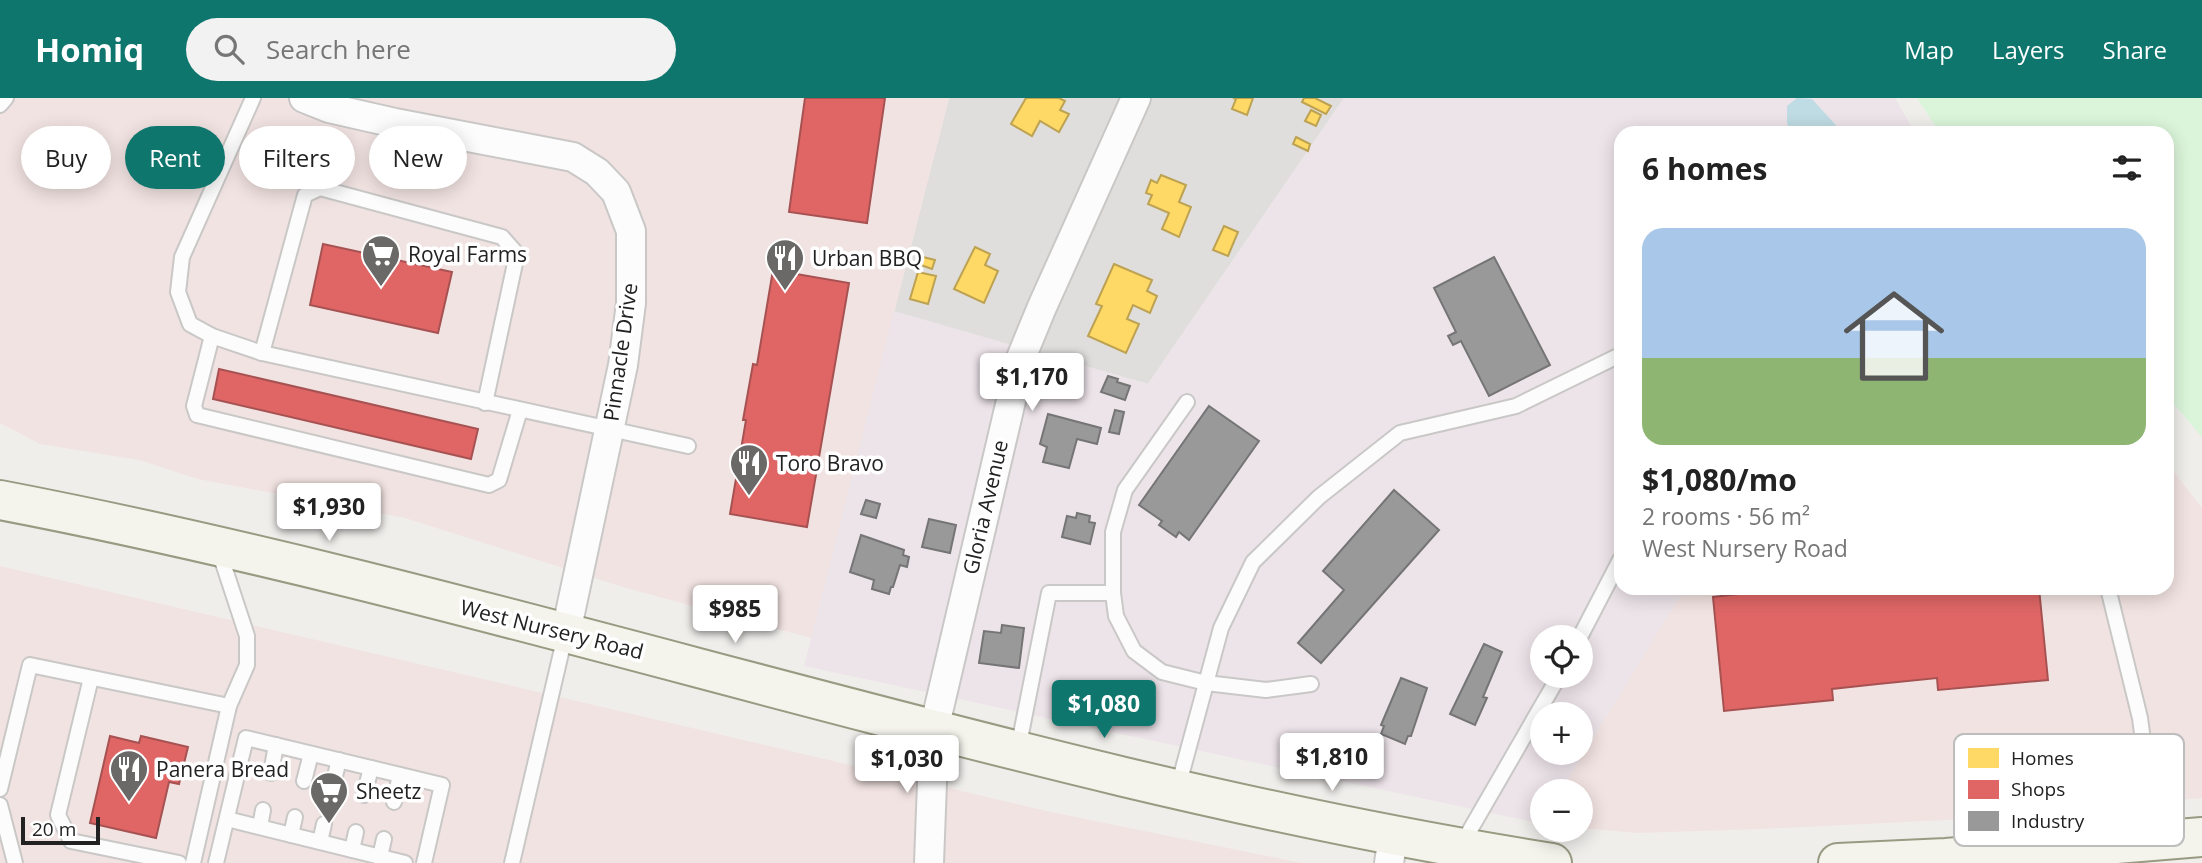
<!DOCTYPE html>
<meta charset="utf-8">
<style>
:root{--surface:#fff;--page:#f2f2f2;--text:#222;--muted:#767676;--accent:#0f766e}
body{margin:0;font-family:"Open Sans",sans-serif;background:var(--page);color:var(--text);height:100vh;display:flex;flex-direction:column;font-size:26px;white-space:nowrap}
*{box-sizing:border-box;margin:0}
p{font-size:23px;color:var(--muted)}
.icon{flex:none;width:38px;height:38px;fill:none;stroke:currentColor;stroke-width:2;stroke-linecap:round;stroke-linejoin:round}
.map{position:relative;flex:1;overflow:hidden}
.sheet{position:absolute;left:1614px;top:28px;width:560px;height:469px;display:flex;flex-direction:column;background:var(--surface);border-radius:21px;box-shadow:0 4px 18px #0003}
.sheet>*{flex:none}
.top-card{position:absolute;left:21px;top:28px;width:665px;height:63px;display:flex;gap:14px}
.fabs{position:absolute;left:1530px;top:527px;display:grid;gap:14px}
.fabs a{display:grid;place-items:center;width:63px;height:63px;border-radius:50%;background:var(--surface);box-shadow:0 4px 18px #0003;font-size:35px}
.scale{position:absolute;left:21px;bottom:18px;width:79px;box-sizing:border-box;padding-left:7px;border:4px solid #222;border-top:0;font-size:19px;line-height:24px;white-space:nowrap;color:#222;-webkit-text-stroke:5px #fff;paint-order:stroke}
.price{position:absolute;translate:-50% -60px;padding:0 16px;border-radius:7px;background:#fff;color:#222;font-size:23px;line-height:46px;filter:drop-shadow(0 2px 4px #0008)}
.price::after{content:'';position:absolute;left:50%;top:42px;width:21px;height:16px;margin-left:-10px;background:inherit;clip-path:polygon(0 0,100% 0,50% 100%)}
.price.current{background:var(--accent);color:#fff}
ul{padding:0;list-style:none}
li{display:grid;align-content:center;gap:14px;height:371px;padding:0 28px}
li span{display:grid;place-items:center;height:217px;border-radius:21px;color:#555}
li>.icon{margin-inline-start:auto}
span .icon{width:126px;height:126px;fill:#fffc;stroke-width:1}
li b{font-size:30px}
h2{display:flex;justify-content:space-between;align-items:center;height:84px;padding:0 28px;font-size:30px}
.chip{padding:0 24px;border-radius:32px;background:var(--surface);box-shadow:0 4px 18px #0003;font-size:24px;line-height:63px}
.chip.current{background:var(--accent);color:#fff}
header{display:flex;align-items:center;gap:42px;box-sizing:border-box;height:98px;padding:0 35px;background:var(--accent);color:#fff}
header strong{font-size:33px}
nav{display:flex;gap:38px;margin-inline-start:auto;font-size:24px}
.search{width:490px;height:63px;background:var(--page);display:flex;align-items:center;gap:18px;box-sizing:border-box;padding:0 24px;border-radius:38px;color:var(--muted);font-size:26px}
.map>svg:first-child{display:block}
.residential{fill:#dfdedc}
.commercial{fill:#f1e3e1}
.industrial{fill:#ede4e9;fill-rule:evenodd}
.park{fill:#daf5da}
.water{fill:#bfdbe3}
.homes{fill:#ffd966;stroke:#bda252;stroke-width:2}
.shops{fill:#e06666;stroke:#a75252;stroke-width:2}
.industry{fill:#999;stroke:#757575;stroke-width:2}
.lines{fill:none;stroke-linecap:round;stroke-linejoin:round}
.lane-casing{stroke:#c9c8c7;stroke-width:18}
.street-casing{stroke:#c9c8c7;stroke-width:32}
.secondary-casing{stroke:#999a82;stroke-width:42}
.lane{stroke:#fdfcfc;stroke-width:14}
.street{stroke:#fdfcfc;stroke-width:28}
.secondary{stroke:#f4f4ed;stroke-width:38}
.labels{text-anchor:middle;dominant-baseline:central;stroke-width:7;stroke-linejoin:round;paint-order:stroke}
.poi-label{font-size:21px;fill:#222;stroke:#fff;text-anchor:start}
.street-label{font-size:21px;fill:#222;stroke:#fff}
.key{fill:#fff;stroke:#bdbdbd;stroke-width:2}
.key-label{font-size:19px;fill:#222}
</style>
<header>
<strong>Homiq</strong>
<div class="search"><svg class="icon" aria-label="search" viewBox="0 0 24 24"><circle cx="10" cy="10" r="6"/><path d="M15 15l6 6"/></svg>Search here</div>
<nav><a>Map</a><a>Layers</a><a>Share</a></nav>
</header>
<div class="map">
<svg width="2202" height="765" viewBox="0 0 2202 765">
<rect width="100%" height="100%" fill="#f0eeeb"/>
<path class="residential" d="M949,0H1344L1148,286L894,214Z"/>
<g class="commercial">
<path d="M0,0H949L811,540L626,490L405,420L198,381L139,362L40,346L0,325Z"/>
<path d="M2167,365L2202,410V700L1947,722L1761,731L1637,735L1580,730V693H1561L1685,490H2166Z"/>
<path d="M0,468L1051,714L1302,765H0Z"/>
</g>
<path class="industrial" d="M1344,0H1895L1915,35H1620V490H1685L1561,693H1542V726L804,568L894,213L1148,286ZM1542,539H1580V578H1542ZM1542,616H1580V654H1542Z"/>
<path class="park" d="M1917,0H2202V339L2167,298L2166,35H1940Z"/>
<path class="water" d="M1797,0L1812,1L1843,35H1791L1787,25V8Z"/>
<g class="homes">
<path d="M1026,0H1059L1065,3L1060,12L1069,16L1059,34L1040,23L1032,38L1011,26Z"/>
<path d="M1233,0H1253L1247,17L1232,11L1236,1Z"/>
<path d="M1304,0H1315L1331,8L1326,16L1302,4Z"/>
<path d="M1311,12L1321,17L1316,28L1305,23Z"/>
<path d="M1296,39L1310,46L1308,53L1293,46Z"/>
<path d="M1161,77L1186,87L1179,104L1191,109L1179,139L1162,131L1169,115L1148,106L1152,97L1146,95L1151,82L1157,85Z"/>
<path d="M1224,128L1238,134L1228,158L1213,152Z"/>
<path d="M975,149L990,156L985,167L998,173L984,205L954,191Z"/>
<path d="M923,159L935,162L932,171L921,167Z"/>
<path d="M1114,166L1152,182L1147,193L1157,198L1150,215L1133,207L1127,221L1139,226L1126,255L1088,238L1102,208L1096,206Z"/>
<path d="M918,174L936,178L928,206L910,201Z"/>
</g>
<g class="shops">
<path d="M805,0H885L867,125L789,114Z"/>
<path d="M323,146L452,174L438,235L310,207Z"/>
<path d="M773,172L849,185L807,429L730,416L746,322H743L753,266L757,267Z"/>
<path d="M219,271L478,331L471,361L213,301Z"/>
<path d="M1748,490H2039L2048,582L1938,592L1937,580L1878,586L1832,591L1833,602L1724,613L1713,499L1749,495Z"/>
<path d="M110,638L139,645L141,638L188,649L179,686L169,684L156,740L90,725Z"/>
</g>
<g class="industry">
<path d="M1494,159L1550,267L1489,298L1461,243L1453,247L1448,238L1456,234L1434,190Z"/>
<path d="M1108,278L1118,281L1117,284L1130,288L1125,302L1101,294Z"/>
<path d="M1209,308L1259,343L1189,442L1179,434L1176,439L1166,432L1159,427L1162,423L1139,407Z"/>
<path d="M1115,312L1124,314L1119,336L1109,334Z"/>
<path d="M1048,316L1101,330L1097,346L1077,341L1069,370L1043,364L1047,349L1040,346Z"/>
<path d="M1394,392L1439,432L1321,565L1298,545L1344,492L1323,473Z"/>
<path d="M866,402L880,406L876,420L861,416Z"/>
<path d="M1077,415L1090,418L1089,424L1095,425L1090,446L1062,439L1067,418L1076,420Z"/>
<path d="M929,421L956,427L950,455L922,449Z"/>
<path d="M861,437L904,452L903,457L909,459L907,469L900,467L893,489H891L889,496L872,491L874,482L850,474Z"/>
<path d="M1002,527L1024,530L1019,570L979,565L984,533L1001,535Z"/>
<path d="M1484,546L1502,554L1483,599L1487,600L1475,627L1450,616Z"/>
<path d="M1401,580L1427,590L1411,638H1408L1405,646L1381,636L1384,628L1381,627Z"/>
</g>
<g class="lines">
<defs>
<g id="lane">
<path d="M253,0L182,159L178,194L190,226L212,238L262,255L688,348"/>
<path d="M0,7L6,0"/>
<path d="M212,238L194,308L197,317L489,387L499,382L520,312"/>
<path d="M262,255L305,97L320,90L502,139L517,156L485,305"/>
<path d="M1187,304L1125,392L1113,434V495L1116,518L1134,553L1162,574L1206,585L1266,592L1311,586"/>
<path d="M2108,490L2140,620L2156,742"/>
<path d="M1580,539L1620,462"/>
<path d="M91,580L58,717L71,743L179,765"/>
<path d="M1018,651L1049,495H1113"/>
<path d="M271,675L276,647"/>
<path d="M304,683L311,656"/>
<path d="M1178,689L1221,530L1253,464L1319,399L1400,335L1516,308L1620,257"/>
<path d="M332,690L339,662"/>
<path d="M0,691L30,567L229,608"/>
<path d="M364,697L371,670"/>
<path d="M394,704L400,677"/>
<path d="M0,707L15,765"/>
<path d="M227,721L405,765"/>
<path d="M260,729L263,712"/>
<path d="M291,737L295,719"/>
<path d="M320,744L324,726"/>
<path d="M1462,746L1559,578"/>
<path d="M352,752L356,734"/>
<path d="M380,759L384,741"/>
<path d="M193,765L229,608L247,567V538L219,453"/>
<path d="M216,765L246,640L442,687L424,765"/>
<path d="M512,765L565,538"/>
</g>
<g id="street">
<path d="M304,0L329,10L395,25L573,59L597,74L616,94L631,133V205L623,267L566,534"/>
<path d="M929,765L934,631L1021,260L1042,209L1136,0"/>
<path d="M1389,765L1393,738"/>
</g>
<g id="secondary">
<path d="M0,402C522,502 1027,683 1552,765"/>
<path d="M1838,765L1946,760L2202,739"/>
</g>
</defs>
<use href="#lane" class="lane-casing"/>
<use href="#street" class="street-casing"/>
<use href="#secondary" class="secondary-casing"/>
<use href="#lane" class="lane"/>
<use href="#street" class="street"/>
<use href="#secondary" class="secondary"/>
</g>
<defs>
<symbol id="supermarket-pin" viewBox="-11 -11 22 30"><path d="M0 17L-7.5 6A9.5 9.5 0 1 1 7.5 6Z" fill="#6a6968" stroke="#fff"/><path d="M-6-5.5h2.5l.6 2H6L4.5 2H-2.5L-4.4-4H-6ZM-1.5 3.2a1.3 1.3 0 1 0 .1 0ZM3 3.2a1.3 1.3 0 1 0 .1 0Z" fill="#fff"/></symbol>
<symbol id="restaurant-pin" viewBox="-11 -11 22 30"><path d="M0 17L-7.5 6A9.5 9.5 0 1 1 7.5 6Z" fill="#6a6968" stroke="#fff"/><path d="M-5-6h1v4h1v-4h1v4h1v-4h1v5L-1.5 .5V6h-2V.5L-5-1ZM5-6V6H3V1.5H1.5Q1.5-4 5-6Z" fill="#fff"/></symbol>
</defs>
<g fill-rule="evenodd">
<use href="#supermarket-pin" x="359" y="134" width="44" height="60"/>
<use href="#restaurant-pin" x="763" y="138" width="44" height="60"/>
<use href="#restaurant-pin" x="727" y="343" width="44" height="60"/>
<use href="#restaurant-pin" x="107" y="649" width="44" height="60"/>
<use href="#supermarket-pin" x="307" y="671" width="44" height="60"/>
</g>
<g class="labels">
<g class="poi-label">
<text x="408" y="156">Royal Farms</text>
<text x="812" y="160">Urban BBQ</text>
<text x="776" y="365">Toro Bravo</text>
<text x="156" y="671">Panera Bread</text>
<text x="356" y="693">Sheetz</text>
</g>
<g class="street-label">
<text transform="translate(620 254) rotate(-82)">Pinnacle Drive</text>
<text transform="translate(985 409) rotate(-77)">Gloria Avenue</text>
<text transform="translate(552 531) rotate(14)">West Nursery Road</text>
</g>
</g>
<rect x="1954" y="636" width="230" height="112" rx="10" class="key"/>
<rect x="1968" y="650" width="31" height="20" fill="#ffd966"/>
<rect x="1968" y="682" width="31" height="19" fill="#e06666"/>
<rect x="1968" y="713" width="31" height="20" fill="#999"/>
<g class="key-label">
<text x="2011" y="667">Homes</text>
<text x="2011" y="698">Shops</text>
<text x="2011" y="730">Industry</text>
</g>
</svg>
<div class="fabs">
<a><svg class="icon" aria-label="locate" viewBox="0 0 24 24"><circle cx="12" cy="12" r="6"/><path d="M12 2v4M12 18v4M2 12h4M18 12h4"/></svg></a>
<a>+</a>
<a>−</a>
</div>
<div class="scale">20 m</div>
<b class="price" style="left:1032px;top:315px">$1,170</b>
<b class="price" style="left:329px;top:445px">$1,930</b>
<b class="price" style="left:735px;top:547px">$985</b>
<b class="price current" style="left:1104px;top:642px">$1,080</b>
<b class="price" style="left:1332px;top:695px">$1,810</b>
<b class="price" style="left:907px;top:697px">$1,030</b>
<div class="top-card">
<a class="chip">Buy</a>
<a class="chip current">Rent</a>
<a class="chip">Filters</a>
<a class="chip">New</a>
</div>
<section class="sheet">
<h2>6 homes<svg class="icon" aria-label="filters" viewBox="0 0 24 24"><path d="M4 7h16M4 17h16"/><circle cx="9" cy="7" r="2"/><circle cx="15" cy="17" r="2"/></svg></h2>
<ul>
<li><span style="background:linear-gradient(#a9c7e8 60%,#8fb573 0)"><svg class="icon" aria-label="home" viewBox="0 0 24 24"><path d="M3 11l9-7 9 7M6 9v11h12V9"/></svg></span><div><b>$1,080/mo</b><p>2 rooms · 56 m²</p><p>West Nursery Road</p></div></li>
</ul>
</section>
</div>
